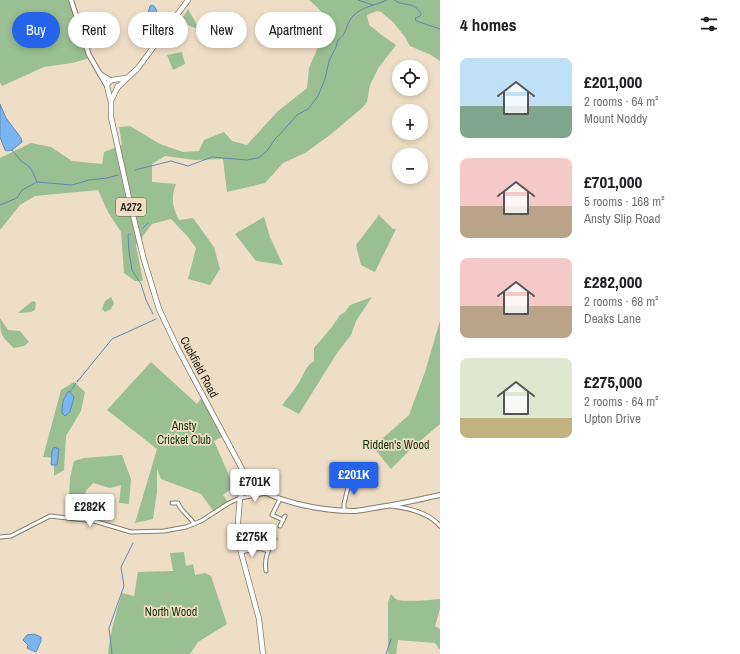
<!DOCTYPE html>
<meta charset="utf-8">
<style>
:root{--surface:#fff;--page:#f2f2f2;--text:#202124;--muted:#757577;--accent:#2563eb}
body{margin:0;font-family:"Archivo Narrow",sans-serif;background:var(--page);color:var(--text);height:100vh;display:flex;flex-direction:column;font-size:15px;white-space:nowrap}
*{box-sizing:border-box;margin:0}
p{font-size:13px;color:var(--muted)}
.icon{flex:none;width:22px;height:22px;fill:none;stroke:currentColor;stroke-width:2;stroke-linecap:round;stroke-linejoin:round}
.map{position:relative;flex:1;overflow:hidden}
.details{display:flex;flex-direction:column;background:var(--surface);width:300px}
.details>*{flex:none}
.guide{position:absolute;left:12px;top:12px;width:368px;height:36px;display:flex;gap:8px}
.tools{position:absolute;left:392px;top:60px;display:grid;gap:8px}
.tools a{display:grid;place-items:center;width:36px;height:36px;border-radius:50%;background:var(--surface);box-shadow:0 2px 6px #0003;font-size:20px}
.price{position:absolute;translate:-50% -34px;padding:0 9px;border-radius:4px;background:#fff;color:#222;font-size:13px;line-height:26px;filter:drop-shadow(0 1px 2px #0008)}
.price::after{content:'';position:absolute;left:50%;top:24px;width:12px;height:9px;margin-left:-6px;background:inherit;clip-path:polygon(0 0,100% 0,50% 100%)}
.price.current{background:var(--accent);color:#fff}
ul{padding:0;list-style:none}
li{display:flex;align-items:center;gap:12px;height:100px;padding:0 20px}
li span{display:grid;place-items:center;flex:none;width:112px;height:80px;border-radius:8px;color:#555}
li>.icon{margin-inline-start:auto}
span .icon{width:48px;height:48px;fill:#fffc;stroke-width:1}
li b{font-size:17px}
h2{display:flex;justify-content:space-between;align-items:center;height:48px;padding:0 20px;font-size:17px}
.pill{padding:0 14px;border-radius:18px;background:var(--surface);box-shadow:0 2px 6px #0003;font-size:14px;line-height:36px}
.pill.current{background:var(--accent);color:#fff}
main{display:flex;flex:1;min-height:0}
.map>svg:first-child{display:block}
.green{fill:#99bf92}
.water{fill:#7ab5f2;stroke:#6189b1}
.lines{fill:none;stroke-linecap:round;stroke-linejoin:round}
.stream{stroke:#6189b1;stroke-width:1}
.minor-casing{stroke:#8a7b66;stroke-width:5}
.major-casing{stroke:#8a7b66;stroke-width:6}
.highway-casing{stroke:#8a7b66;stroke-width:6}
.minor{stroke:#fff;stroke-width:3}
.major{stroke:#fff;stroke-width:4}
.highway{stroke:#fff;stroke-width:4.5}
.labels{text-anchor:middle;dominant-baseline:central;stroke-width:3.5;stroke-linejoin:round;paint-order:stroke}
.shield{fill:#efdec7;stroke:#645a4d;stroke-width:1}
.shield-label{font-size:11px;font-weight:bold;fill:#282219}
.street-label{font-size:12px;fill:#282219;stroke:#efdec7}
.park-label{font-size:12px;fill:#113508;stroke:#efdec7}
</style>
<main>
<div class="map">
<svg width="440" height="654" viewBox="0 0 440 654">
<rect width="100%" height="100%" fill="#efdec7"/>
<g class="green">
<path d="M0,0H71L89,55L87,59L72,63L44,67L2,86L0,82Z"/>
<path d="M309,0H440V61L431,55L410,46L405,37L393,22L381,12L377,11L367,15L369,25L383,36L396,45L379,67L370,85L367,102L362,108L330,135L305,153L283,163L265,183L227,192L223,159L195,160L165,156L152,164V182L176,184C171,198 172,207 179,220L193,218L214,247L220,269L210,285L188,279L196,248L188,237L171,219L152,224L136,245L143,281H135L124,273L121,232L108,212L98,190L35,196L20,205L0,230V158L31,143L51,147L72,161L102,164L104,152L122,145L119,127L130,126L160,144L183,152L199,151L204,140L224,132L232,141L247,145L277,112L307,88L309,68L329,22L318,8Z"/>
<path d="M188,9L200,30L180,22Z"/>
<path d="M182,52L185,64L173,70L167,55Z"/>
<path d="M379,215L393,229H396L375,272L361,265L356,245Z"/>
<path d="M264,217L270,237L283,265L256,261L235,234Z"/>
<path d="M111,297L114,303L111,309L105,312L102,309L105,301Z"/>
<path d="M372,297L356,321L351,335L337,353L299,414L282,405C287,399 292,393 296,387C303,378 304,367 314,361V348L332,327L340,315L345,312L350,305Z"/>
<path d="M34,301L36,303L35,310L31,312L18,313L31,302Z"/>
<path d="M0,318L8,330L20,331L29,342L24,346L14,348C2,337 0,335 0,318Z"/>
<path d="M440,321V424L413,447L391,469L373,447L409,415L425,372Z"/>
<path d="M151,362L197,404L203,396L224,436L214,441L234,487L223,495L229,503L215,513L201,494L161,479L157,469V492L153,519L135,523L157,449L107,410Z"/>
<path d="M74,382L85,392L81,411L66,436L64,470L54,476V458L43,457L61,390Z"/>
<path d="M122,455L131,479L129,504L119,503L121,485L110,488L93,483L86,491L80,514H68L70,478L74,461L84,458Z"/>
<path d="M184,552L186,566L193,564L195,575L205,573L211,576L227,624L198,642L190,654H108C110,633 116,613 122,593L134,596L138,572L173,571L170,553Z"/>
<path d="M391,594C393,596 395,599 398,600C409,602 429,600 440,599V609L435,626L440,629V650L435,643L398,640L396,654H388V602Z"/>
</g>
<g class="water">
<path d="M152,5C156,6 157,12 157,15L154,17L150,16L148,13L150,6Z"/>
<path d="M0,104L6,118L21,138L22,142L12,150L7,151L5,150L0,137Z"/>
<path d="M69,391L74,397L70,412L65,416L62,413C62,404 63,398 69,391Z"/>
<path d="M54,447L59,449L57,465H51L52,451Z"/>
<path d="M34,634L41,637V641L36,652L27,648L28,645L23,640L27,635Z"/>
</g>
<g class="lines">
<g class="stream">
<path d="M358,0L373,5"/>
<path d="M394,0C404,7 415,1 421,14L420,16L415,18L416,21L440,29"/>
<path d="M12,150L22,162C31,165 33,173 37,182"/>
<path d="M135,170L171,161L188,166L212,157L247,160L258,158L267,151L275,139L281,133L297,115L308,109L318,96L325,79L329,61L336,47L338,40C347,35 346,23 353,16C361,7 377,5 387,0"/>
<path d="M0,205L17,198L22,190L37,182L72,185L89,180L107,178L118,175"/>
<path d="M143,228L148,223"/>
<path d="M131,234L128,235L129,252L132,270L141,284L146,300L153,314"/>
<path d="M78,380L77,382L112,339L156,319"/>
<path d="M70,392L76,383"/>
<path d="M112,654L109,628L124,586L121,567L133,543"/>
<path d="M386,654L391,639"/>
</g>
<defs>
<g id="minor">
<path d="M280,499L272,515L283,520"/>
<path d="M172,503H178C181,512 191,517 194,524"/>
<path d="M391,506C408,508 428,512 440,526"/>
<path d="M344,511V504L350,479"/>
<path d="M280,526L285,516"/>
<path d="M0,537L11,536L50,516L94,521L131,532L164,531L186,527L201,521L229,503L240,498L266,493"/>
<path d="M241,552L260,548L268,551"/>
<path d="M266,571C264,558 268,550 275,539"/>
</g>
<g id="major">
<path d="M71,0L89,55L107,86"/>
<path d="M100,74L110,80"/>
<path d="M249,482C272,502 322,511 353,511C360,511 367,509 374,508C396,505 418,500 440,495"/>
</g>
<g id="highway">
<path d="M126,78L112,80L108,83L107,86L111,102V117L131,207L144,260L159,309L177,347L249,482L243,489L240,498L238,522L239,545L259,619L263,654"/>
<path d="M118,87L138,68L188,0"/>
<path d="M111,101L118,86"/>
</g>
</defs>
<use href="#minor" class="minor-casing"/>
<use href="#major" class="major-casing"/>
<use href="#highway" class="highway-casing"/>
<use href="#minor" class="minor"/>
<use href="#major" class="major"/>
<use href="#highway" class="highway"/>
</g>
<g class="labels">
<rect class="shield" x="116" y="198" width="30" height="18" rx="3"/>
<g class="shield-label">
<text x="131" y="207">A272</text>
</g>
<g class="street-label">
<text transform="translate(199 367) rotate(62)">Cuckfield Road</text>
</g>
<g class="park-label">
<text x="184" y="426">Ansty<tspan x="184" dy="14">Cricket Club</tspan></text>
<text x="396" y="445">Ridden's Wood</text>
<text x="171" y="612">North Wood</text>
</g>
</g>
</svg>
<div class="tools">
<a><svg class="icon" aria-label="locate" viewBox="0 0 24 24"><circle cx="12" cy="12" r="6"/><path d="M12 2v4M12 18v4M2 12h4M18 12h4"/></svg></a>
<a>+</a>
<a>−</a>
</div>
<b class="price current" style="left:354px;top:496px">£201K</b>
<b class="price" style="left:255px;top:503px">£701K</b>
<b class="price" style="left:90px;top:528px">£282K</b>
<b class="price" style="left:252px;top:558px">£275K</b>
<div class="guide">
<a class="pill current">Buy</a>
<a class="pill">Rent</a>
<a class="pill">Filters</a>
<a class="pill">New</a>
<a class="pill">Apartment</a>
</div>
</div>
<section class="details">
<h2>4 homes<svg class="icon" aria-label="filters" viewBox="0 0 24 24"><path d="M4 7h16M4 17h16"/><circle cx="9" cy="7" r="2"/><circle cx="15" cy="17" r="2"/></svg></h2>
<ul>
<li><span style="background:linear-gradient(#bfe0f5 60%,#7fa58c 0)"><svg class="icon" aria-label="home" viewBox="0 0 24 24"><path d="M3 11l9-7 9 7M6 9v11h12V9"/></svg></span><div><b>£201,000</b><p>2 rooms · 64 m²</p><p>Mount Noddy</p></div></li>
<li><span style="background:linear-gradient(#f6c9c9 60%,#b9a48a 0)"><svg class="icon" aria-label="home" viewBox="0 0 24 24"><path d="M3 11l9-7 9 7M6 9v11h12V9"/></svg></span><div><b>£701,000</b><p>5 rooms · 168 m²</p><p>Ansty Slip Road</p></div></li>
<li><span style="background:linear-gradient(#f6c9c9 60%,#b9a48a 0)"><svg class="icon" aria-label="home" viewBox="0 0 24 24"><path d="M3 11l9-7 9 7M6 9v11h12V9"/></svg></span><div><b>£282,000</b><p>2 rooms · 68 m²</p><p>Deaks Lane</p></div></li>
<li><span style="background:linear-gradient(#dfe7d0 75%,#c2b280 0)"><svg class="icon" aria-label="home" viewBox="0 0 24 24"><path d="M3 11l9-7 9 7M6 9v11h12V9"/></svg></span><div><b>£275,000</b><p>2 rooms · 64 m²</p><p>Upton Drive</p></div></li>
</ul>
</section>
</main>
